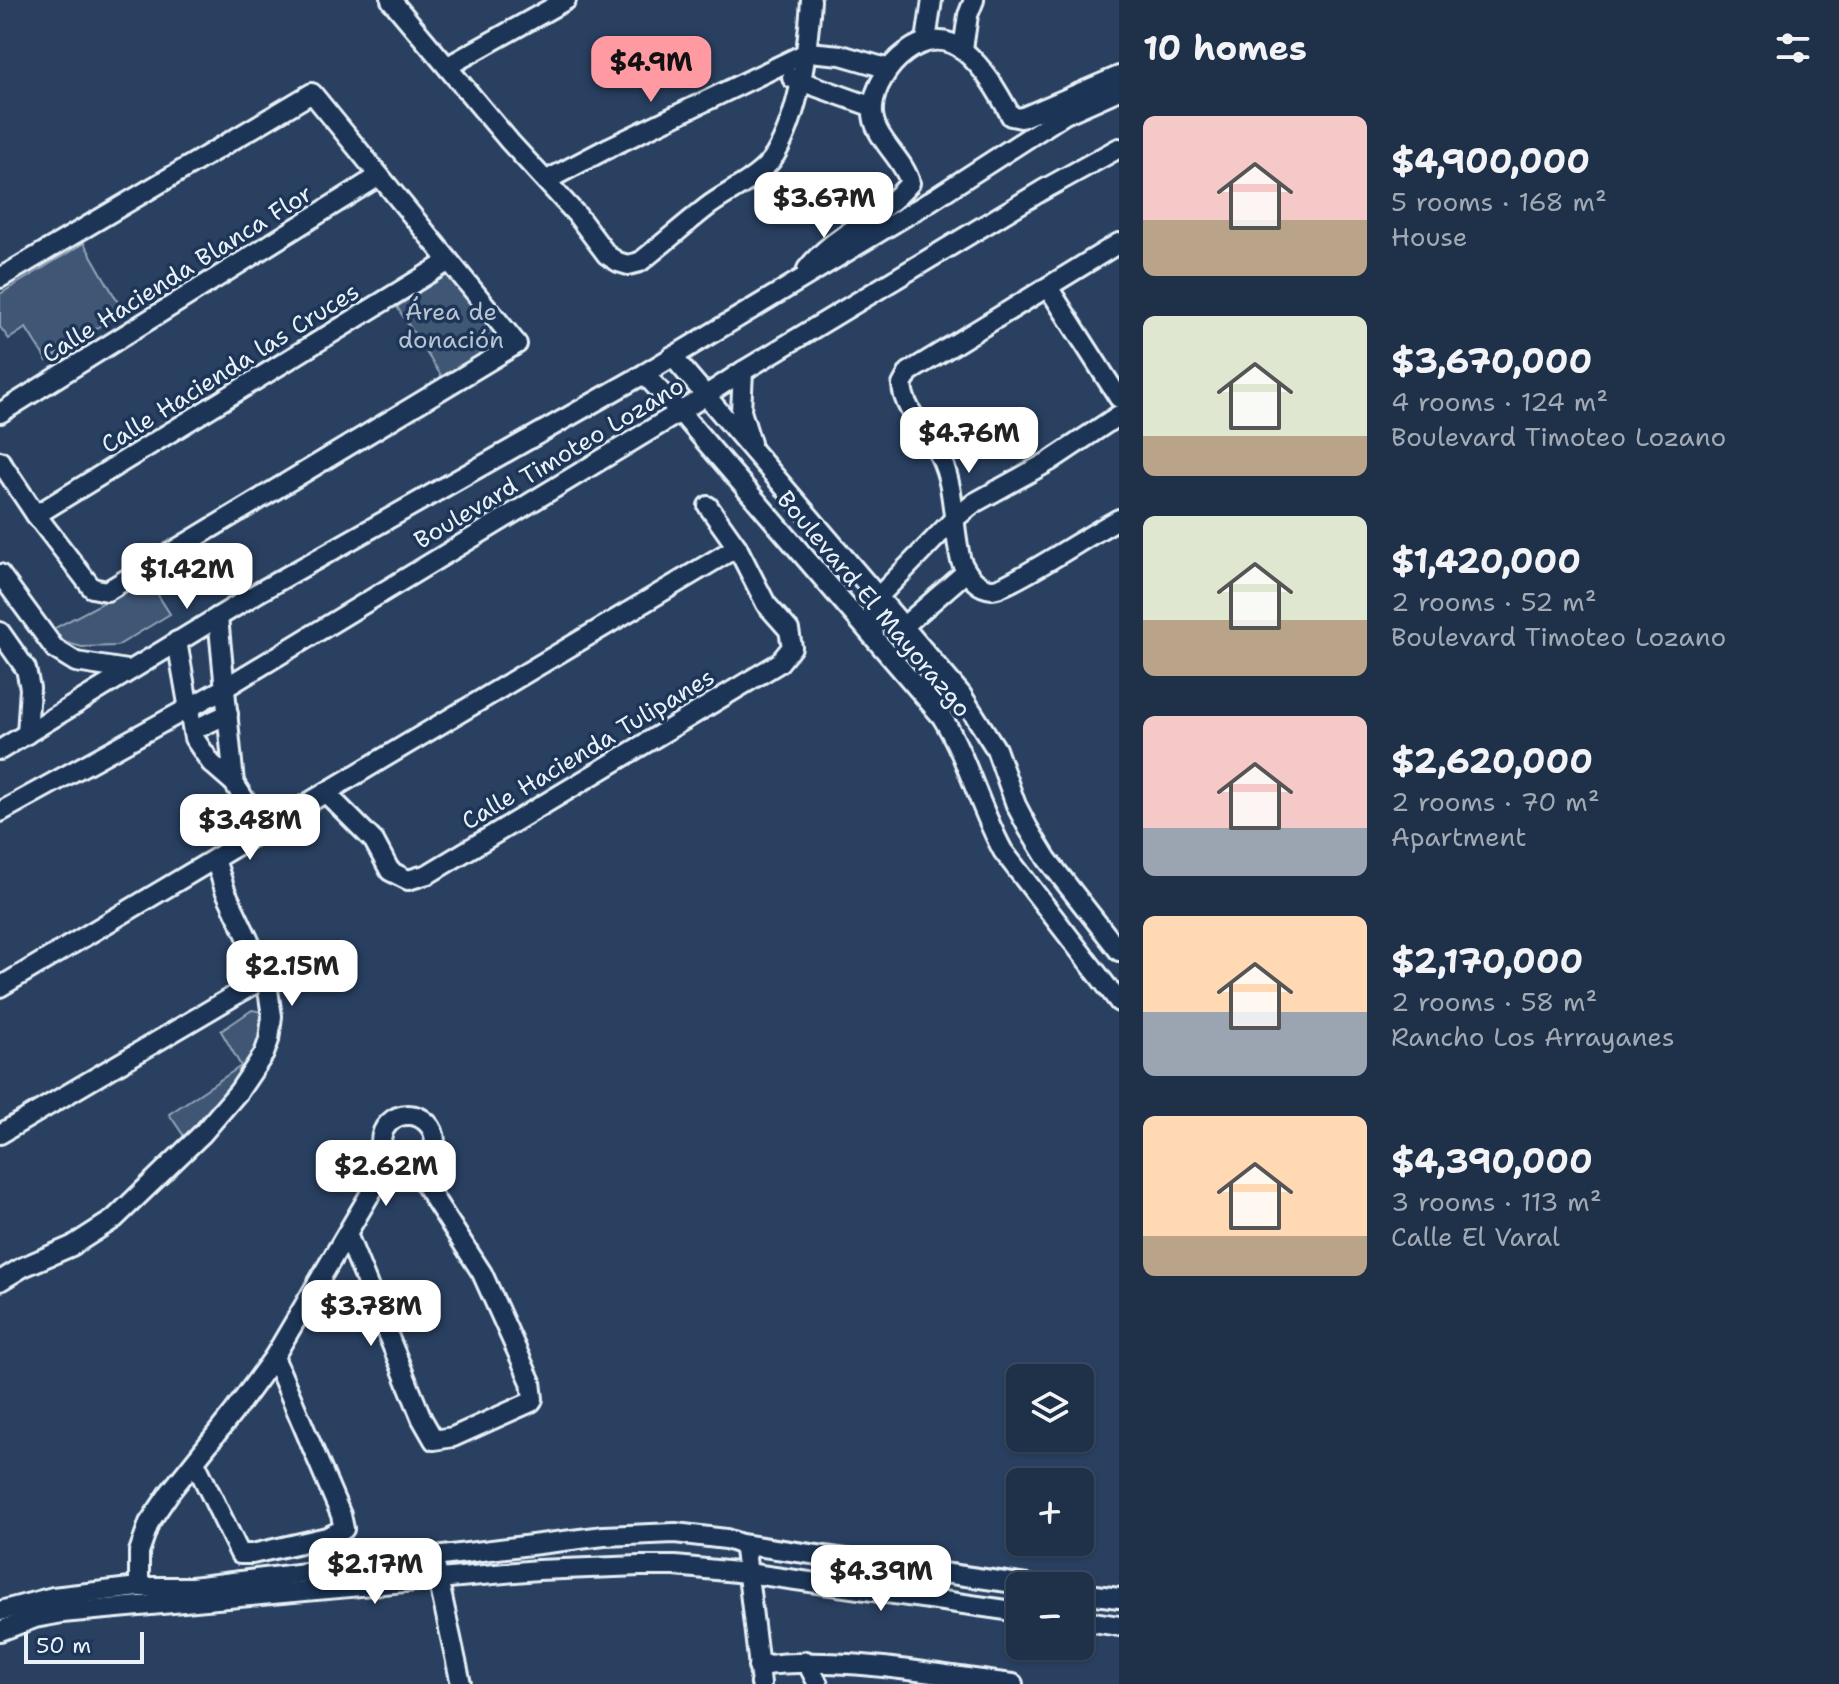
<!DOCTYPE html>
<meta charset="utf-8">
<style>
:root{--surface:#1f3049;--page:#273850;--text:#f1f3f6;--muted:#a1a9b4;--line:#3c4b61;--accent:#ff9aa2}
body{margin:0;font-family:"Shantell Sans",sans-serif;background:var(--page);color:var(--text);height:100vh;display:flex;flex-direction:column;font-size:30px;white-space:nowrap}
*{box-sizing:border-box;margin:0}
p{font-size:26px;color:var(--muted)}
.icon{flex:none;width:44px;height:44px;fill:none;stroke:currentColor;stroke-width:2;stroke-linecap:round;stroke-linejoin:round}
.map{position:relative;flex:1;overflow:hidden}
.details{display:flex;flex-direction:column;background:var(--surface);width:720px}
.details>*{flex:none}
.tools{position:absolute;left:1006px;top:1364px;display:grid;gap:16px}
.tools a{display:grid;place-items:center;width:88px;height:88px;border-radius:12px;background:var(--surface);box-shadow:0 2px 6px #0004,0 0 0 2px var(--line);font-size:40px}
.scale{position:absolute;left:24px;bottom:20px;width:120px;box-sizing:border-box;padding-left:8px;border:4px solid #e8f1f8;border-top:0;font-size:22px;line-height:28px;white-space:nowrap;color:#e8f1f8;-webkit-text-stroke:6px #1d3557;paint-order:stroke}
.price{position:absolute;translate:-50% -68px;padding:0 18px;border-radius:16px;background:#fff;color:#222;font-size:26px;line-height:52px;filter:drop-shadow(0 2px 4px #0008)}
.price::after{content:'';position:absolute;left:50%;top:48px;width:24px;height:18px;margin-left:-12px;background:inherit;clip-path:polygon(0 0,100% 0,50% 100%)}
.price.on{background:var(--accent);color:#111}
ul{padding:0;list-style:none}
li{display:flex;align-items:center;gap:24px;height:200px;padding:0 24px}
li span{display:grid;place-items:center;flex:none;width:224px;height:160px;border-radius:12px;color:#555}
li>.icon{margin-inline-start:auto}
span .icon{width:96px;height:96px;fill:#fffc;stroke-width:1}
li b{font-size:34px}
h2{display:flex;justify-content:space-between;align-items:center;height:96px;padding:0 24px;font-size:34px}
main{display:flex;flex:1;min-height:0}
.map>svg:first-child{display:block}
.green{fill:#415774;stroke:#94a4b6;stroke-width:2}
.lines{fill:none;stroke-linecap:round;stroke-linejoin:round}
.minor-casing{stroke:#e8f1f8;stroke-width:24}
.minor{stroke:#1d3557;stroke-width:18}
.labels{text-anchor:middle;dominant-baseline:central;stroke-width:7;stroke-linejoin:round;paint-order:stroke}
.street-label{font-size:24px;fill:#e8f1f8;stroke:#1d3557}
.park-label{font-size:24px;fill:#b6c3d0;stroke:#1d3557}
</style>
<main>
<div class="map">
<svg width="1119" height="1684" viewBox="0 0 1119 1684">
<rect width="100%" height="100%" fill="#294061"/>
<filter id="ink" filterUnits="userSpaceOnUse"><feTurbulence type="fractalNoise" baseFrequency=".0125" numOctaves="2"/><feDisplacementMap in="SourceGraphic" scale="16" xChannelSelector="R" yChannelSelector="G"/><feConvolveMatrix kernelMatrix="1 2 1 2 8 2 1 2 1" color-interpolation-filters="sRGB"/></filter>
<g filter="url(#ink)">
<g class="green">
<path d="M84,243L123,311L47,361L26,328L9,339L0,327V294Z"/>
<path d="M445,275L462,282L500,336L496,347L442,377L397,307Z"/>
<path d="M148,579L170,614L117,646L82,647L64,642L53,629Z"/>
<path d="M252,1010L263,1012L266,1041L190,1145L169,1114L241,1066L221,1031Z"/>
</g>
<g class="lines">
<defs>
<g id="minor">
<path d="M391,0L510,142L577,215L607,255L618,262L628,265L640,262C663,244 684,225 707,207C729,190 759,180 775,155C800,113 808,48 811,0"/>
<path d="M926,41L932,0"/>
<path d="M963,49L968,15L974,0"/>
<path d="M448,66L566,0"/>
<path d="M792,78L873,107"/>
<path d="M547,180L610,147L808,52L841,55L886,68"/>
<path d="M1119,243L909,372L902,385C904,412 929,432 940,456C956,489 952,526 961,561C967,574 976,588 992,589C1007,590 1096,530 1119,519"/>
<path d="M807,269C835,233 881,218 910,183C904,157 870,137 873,107C876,68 927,19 964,51C985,69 998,92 1011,116L1021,118L1119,76"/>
<path d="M0,278L312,93L517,344L107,591L92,588L36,515L0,461"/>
<path d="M1048,287L1119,398"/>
<path d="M672,356L961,694L996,749L1016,805L1028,828L1047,859L1119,951"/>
<path d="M743,371L741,411L751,443"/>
<path d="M644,374L680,412L942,717C968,759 979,807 1003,851L1119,1002"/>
<path d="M0,413L379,176"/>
<path d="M36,515L449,261"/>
<path d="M0,574L55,649L76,662L127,670"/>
<path d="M218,617L234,783"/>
<path d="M904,626L966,572"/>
<path d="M0,632L26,669L30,688L27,734"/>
<path d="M874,635L871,616L879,596L953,520L974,503L1050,461L1119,415"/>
<path d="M177,641L194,738L211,763L234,783L264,830"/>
<path d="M193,730L228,714"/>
<path d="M0,750L259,592L644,374L924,205L1065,114L1119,90"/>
<path d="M326,793L374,841L390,871L408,880L428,874L779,663L792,647L789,630L766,604L737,547L708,506"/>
<path d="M0,812L223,689L680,412L743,371L1043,190L1119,148"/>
<path d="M0,987L737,547"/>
<circle cx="408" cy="1142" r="27"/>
<path d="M0,1134L266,977"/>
<path d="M347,1234L422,1419L434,1440L453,1437L531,1402L533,1399L531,1382L482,1273L415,1169"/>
<path d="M0,1281L23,1267L72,1246L114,1219L203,1133L239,1091L264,1054L269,1040L272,1016L266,977L225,890L215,859"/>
<path d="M195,1462L240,1554H252L327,1537L344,1529L341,1515L274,1357"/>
<path d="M741,1544L745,1550L761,1684"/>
<path d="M436,1569L461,1684"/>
<path d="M139,1587V1552L149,1523L170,1492L233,1413L274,1357L389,1162"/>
<path d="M1080,1593L1119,1598"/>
<path d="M0,1611L53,1597L139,1587H192L604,1536L675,1533L726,1539L741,1544L1034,1586"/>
<path d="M1080,1620L1119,1626"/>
<path d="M0,1631L35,1618L62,1613L538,1570L640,1566H675L747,1573L1020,1612"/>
<path d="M806,1661L818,1684"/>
<path d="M758,1666C842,1655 929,1674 1013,1684"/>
</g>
</defs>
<use href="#minor" class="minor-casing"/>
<use href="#minor" class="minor"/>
</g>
</g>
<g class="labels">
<g class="street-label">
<text transform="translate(177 274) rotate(-32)">Calle Hacienda Blanca Flor</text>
<text transform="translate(230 368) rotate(-32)">Calle Hacienda las Cruces</text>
<text transform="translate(549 463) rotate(-31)">Boulevard Timoteo Lozano</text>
<text transform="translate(874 604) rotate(50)">Boulevard El Mayorazgo</text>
<text transform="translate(588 749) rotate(-31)">Calle Hacienda Tulipanes</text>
</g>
<g class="park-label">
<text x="451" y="312">Área de<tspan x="451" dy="28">donación</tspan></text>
</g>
</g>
</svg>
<div class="tools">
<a><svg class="icon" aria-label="layers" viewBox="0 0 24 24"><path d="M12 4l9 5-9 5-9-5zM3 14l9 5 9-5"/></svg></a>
<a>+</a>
<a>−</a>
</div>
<div class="scale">50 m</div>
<b class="price on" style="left:651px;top:104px">$4.9M</b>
<b class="price" style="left:824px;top:240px">$3.67M</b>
<b class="price" style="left:969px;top:475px">$4.76M</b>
<b class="price" style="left:187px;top:611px">$1.42M</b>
<b class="price" style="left:250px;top:862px">$3.48M</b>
<b class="price" style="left:292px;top:1008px">$2.15M</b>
<b class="price" style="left:386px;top:1208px">$2.62M</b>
<b class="price" style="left:371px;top:1348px">$3.78M</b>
<b class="price" style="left:375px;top:1606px">$2.17M</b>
<b class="price" style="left:881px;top:1613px">$4.39M</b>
</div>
<section class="details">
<h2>10 homes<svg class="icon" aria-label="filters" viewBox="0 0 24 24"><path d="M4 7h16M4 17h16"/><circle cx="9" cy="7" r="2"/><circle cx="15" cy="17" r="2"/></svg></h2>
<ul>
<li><span style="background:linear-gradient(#f6c9c9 65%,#b9a48a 0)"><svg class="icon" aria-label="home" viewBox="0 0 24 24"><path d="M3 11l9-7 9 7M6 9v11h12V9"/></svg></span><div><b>$4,900,000</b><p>5 rooms · 168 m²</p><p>House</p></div></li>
<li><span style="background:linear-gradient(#dfe7d0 75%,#b9a48a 0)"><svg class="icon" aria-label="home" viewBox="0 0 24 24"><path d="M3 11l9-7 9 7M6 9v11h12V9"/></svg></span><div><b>$3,670,000</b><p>4 rooms · 124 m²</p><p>Boulevard Timoteo Lozano</p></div></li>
<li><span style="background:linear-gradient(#dfe7d0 65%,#b9a48a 0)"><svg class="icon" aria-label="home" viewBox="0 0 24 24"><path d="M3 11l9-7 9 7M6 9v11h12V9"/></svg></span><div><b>$1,420,000</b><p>2 rooms · 52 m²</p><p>Boulevard Timoteo Lozano</p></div></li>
<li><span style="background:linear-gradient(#f6c9c9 70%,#9aa5b1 0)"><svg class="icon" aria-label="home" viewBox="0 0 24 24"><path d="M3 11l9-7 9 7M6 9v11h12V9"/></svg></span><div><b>$2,620,000</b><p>2 rooms · 70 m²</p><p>Apartment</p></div></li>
<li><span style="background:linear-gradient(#ffd9b3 60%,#9aa5b1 0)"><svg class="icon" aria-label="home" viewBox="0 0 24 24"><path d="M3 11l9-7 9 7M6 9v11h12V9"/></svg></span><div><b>$2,170,000</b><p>2 rooms · 58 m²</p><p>Rancho Los Arrayanes</p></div></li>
<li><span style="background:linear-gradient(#ffd9b3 75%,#b9a48a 0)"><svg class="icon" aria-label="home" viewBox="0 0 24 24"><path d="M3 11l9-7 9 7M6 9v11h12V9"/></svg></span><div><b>$4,390,000</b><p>3 rooms · 113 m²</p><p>Calle El Varal</p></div></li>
</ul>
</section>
</main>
